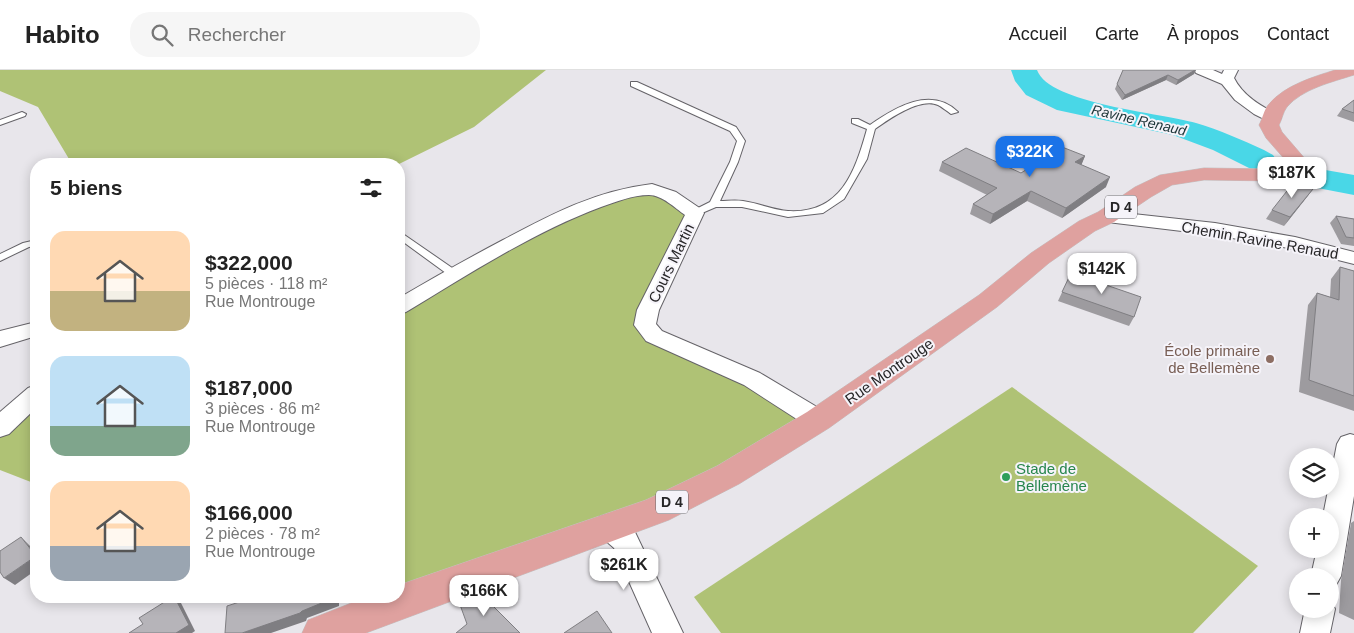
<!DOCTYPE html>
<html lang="fr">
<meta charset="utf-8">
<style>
:root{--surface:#fff;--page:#f6f6f6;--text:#222;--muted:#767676;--line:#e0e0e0;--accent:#1a73e8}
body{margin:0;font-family:Helvetica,sans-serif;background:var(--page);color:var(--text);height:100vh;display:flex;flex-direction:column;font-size:19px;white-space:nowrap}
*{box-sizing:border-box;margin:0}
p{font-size:16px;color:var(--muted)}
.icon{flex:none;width:28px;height:28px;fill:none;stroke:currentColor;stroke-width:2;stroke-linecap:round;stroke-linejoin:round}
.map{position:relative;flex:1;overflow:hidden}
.drawer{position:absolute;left:30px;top:88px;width:375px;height:445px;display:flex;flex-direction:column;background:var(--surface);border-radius:20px;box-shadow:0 2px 12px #0003}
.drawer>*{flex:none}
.controls{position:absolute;left:1289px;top:378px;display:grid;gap:10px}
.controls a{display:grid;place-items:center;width:50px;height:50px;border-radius:50%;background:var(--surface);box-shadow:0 2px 12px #0003;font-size:25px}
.price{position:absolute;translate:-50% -42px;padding:0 11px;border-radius:10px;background:#fff;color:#222;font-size:16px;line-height:32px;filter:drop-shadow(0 1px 2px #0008)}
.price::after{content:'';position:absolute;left:50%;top:30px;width:15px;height:11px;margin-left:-8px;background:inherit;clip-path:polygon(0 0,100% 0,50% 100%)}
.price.on{background:var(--accent);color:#fff}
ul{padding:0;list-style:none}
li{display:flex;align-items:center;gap:15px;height:125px;padding:0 20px}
li span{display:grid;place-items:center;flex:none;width:140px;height:100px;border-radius:15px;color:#555}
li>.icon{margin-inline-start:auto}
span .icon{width:60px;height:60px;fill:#fffc;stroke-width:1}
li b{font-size:21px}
h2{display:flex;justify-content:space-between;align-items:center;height:60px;padding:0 20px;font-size:21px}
header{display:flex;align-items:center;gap:30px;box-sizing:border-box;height:70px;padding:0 25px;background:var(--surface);border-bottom:1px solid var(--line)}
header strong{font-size:24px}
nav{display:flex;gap:28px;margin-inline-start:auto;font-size:18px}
.search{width:350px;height:45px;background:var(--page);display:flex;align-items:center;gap:12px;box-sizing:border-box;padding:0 18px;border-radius:20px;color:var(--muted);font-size:19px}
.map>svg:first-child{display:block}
.green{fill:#afc275}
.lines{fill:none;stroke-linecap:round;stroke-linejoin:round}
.river{fill:#49d7e7;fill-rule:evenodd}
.lane-casing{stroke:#656368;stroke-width:2}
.street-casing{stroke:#656368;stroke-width:2}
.primary-casing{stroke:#c3c2c3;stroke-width:1}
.lane{fill:#fff;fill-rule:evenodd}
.street{fill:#fff;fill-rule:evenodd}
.primary{fill:#dfa19f;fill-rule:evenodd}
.wall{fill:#9d9b9f}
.shaded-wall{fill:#7f7e82}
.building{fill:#b6b4b9;stroke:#7f7e82}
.education-dot{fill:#8d6e63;stroke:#f5f3f9;stroke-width:2}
.leisure-dot{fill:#2e9e5b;stroke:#f5f3f9;stroke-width:2}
.labels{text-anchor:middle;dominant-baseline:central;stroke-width:4;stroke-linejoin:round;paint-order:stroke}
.far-water-label{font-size:14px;font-style:italic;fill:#1d3538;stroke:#f5f3f9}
.shield{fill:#f5f3f9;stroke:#656467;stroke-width:1}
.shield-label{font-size:14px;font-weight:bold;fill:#272628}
.street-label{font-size:15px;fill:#272628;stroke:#f5f3f9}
.education-label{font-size:15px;fill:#785e54;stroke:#f5f3f9;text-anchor:end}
.leisure-label{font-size:15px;fill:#27864d;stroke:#f5f3f9;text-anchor:start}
</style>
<header>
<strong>Habito</strong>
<div class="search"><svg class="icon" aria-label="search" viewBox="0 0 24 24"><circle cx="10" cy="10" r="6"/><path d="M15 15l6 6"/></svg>Rechercher</div>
<nav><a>Accueil</a><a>Carte</a><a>À propos</a><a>Contact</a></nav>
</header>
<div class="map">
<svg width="1354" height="563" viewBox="0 0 1354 563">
<rect width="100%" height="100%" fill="#e8e6eb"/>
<g class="green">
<path d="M0,0H546L474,57L399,94H72L38,37L0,21Z"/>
<path d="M652,119L695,143L645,255L818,350L728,405L399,526V237L454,204L566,144Z"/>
<path d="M1012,317L1258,496L1193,563H721L694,527Z"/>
<path d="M36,324V414L0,400V357Z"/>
</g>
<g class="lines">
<g class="river">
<path d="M1011,0H1037C1049,34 1162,43 1196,53C1220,60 1242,70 1264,80L1273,85L1278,92L1273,99L1262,102L1251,99L1213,80L1173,65L1057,40L1026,25L1015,11Z"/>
<path d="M1314,98L1354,105V125L1302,115L1298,108L1302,101Z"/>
</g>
<defs>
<g id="lane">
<path d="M631,12H637L736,57L745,71L738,92L720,131C727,131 735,130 743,131C758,133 773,140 788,141C841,144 855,102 867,59L852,53V49H858L870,55C896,37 931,16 958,42L951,44C947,41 942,37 938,35C920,27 889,49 875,59L867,89L844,129L823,143L788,147L742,137H716L695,146L692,145V141L710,132L730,92L737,71L730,61L631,16Z"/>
<path d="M22,42L26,44L25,46L0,55V50Z"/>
<path d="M403,164L458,202L459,204L458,206H450L402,171L399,172V165Z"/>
<path d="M36,170V176L29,177L0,191V184L23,173Z"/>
</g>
<g id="street">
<path d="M1194,0H1213L1222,4L1224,0H1238L1234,8C1243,26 1261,36 1278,45L1281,48L1278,51H1268L1254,44L1235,30L1222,14L1196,3Z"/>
<path d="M652,114L676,122L701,139L704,143L659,240L656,254L662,261L760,303L827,343L830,350L827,357L818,359L809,357L744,315L646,271L634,255L637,240L685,145C675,138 662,125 649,125C632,125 616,132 601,137C534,162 467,205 406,242L399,244V228C433,208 467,189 503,170C552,144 595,121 652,114Z"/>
<path d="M1106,141L1215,153L1295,167L1354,182V194L1294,179L1215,165L1099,151L1097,147L1099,143Z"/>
<path d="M36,252V266L0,277V261Z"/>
<path d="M36,315V338L9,364L0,367V342L28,318Z"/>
<path d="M1350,364L1354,365V426L1341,506L1336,515L1330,518V506H1311L1317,479H1330V446H1323L1337,374L1341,367Z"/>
<path d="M609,444L619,447L634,460L683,563H652L614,478L599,465L595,456L599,447Z"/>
<path d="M1330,529L1335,539L1330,563H1300L1305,539H1330Z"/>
</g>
<path id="primary" d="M1335,0H1354V5C1332,12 1302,19 1287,37C1283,42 1282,50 1279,55L1282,62L1307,91L1304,99L1276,111L1204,110L1172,115L1151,127L1114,152L1095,161L1049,193L997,237L829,358L739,414L669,450L366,563H302L308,550L369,526H399V515L646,430L717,396L807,342L979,225L1031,183L1079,151L1098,142L1135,117L1160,105L1204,98L1273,99L1287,92L1266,68L1259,55C1263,48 1264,39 1269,34C1285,15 1313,7 1335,0Z"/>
</defs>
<use href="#lane" class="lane-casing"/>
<use href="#street" class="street-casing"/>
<use href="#primary" class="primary-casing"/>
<use href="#lane" class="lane"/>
<use href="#street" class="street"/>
<use href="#primary" class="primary"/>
</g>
<g class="wall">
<path d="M1123,0H1196L1194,4L1176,15L1166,10L1122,30L1115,19Z"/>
<path d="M1354,30V52L1337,46L1342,39Z"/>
<path d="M1085,86L1081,95L1106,117L1062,148L1027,131L990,154L970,144L973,134L987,125L939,101L942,92L1021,103Z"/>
<path d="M1313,119L1284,156L1266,149L1272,140Z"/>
<path d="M1336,146L1354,149V176L1341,174L1330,153Z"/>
<path d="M1340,197L1354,201V341L1299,322L1308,235L1317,223L1330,227L1331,209Z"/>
<path d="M1071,203L1134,247L1129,256L1058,231Z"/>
<path d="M1354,451V550L1339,543L1341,510L1351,453Z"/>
</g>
<g class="shaded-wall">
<path d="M1195,0H1196L1194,4L1176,15L1178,10Z"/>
<path d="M1168,5L1166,10L1122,30L1125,25Z"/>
<path d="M1085,86L1081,96L1075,92Z"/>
<path d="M1110,107L1106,117L1062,148L1066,138Z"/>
<path d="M1313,119L1307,127L1284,156L1290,147Z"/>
<path d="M1031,121L1027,131L990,154L993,144Z"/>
<path d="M21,467L36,482V485Z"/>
<path d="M36,486V500L15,515L4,508Z"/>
<path d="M174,526L181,533L195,561L192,563H176Z"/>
<path d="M334,526H339V536L307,548L306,551L271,563H242L302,541Z"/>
</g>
<g class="building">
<path d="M1123,0H1195L1178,10L1168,5L1125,25L1117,14Z"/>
<path d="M1354,30V43L1342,39Z"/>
<path d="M1062,77L1085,86L1075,92L1110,107L1066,138L1031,121L993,144L973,134L997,118L942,92L966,78L1021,103Z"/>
<path d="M1294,112L1313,119L1290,147L1272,140Z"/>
<path d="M1336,146L1354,149V168L1346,167Z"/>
<path d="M1340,197L1354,201V326L1309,310L1317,223L1339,230Z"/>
<path d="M1071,203L1141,227L1134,247L1062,222Z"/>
<path d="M21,467L36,486L4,508L0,502V481Z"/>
<path d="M480,523L520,563H456L467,554L459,532Z"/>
<path d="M174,526L189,555L176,563H129L143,554L139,548Z"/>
<path d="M258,526H334V528L302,541L300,543L242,563H225L227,536Z"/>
<path d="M597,541L612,563H564Z"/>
</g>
<circle class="education-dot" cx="1270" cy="289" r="5"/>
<circle class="leisure-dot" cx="1006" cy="407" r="5"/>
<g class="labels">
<g class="far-water-label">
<text transform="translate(1139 50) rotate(13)">Ravine Renaud</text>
</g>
<g class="shield">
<rect x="1105" y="125.5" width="32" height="23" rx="4"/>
<rect x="656" y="420.5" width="32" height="23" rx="4"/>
</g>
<g class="shield-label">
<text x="1121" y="137">D 4</text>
<text x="672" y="432">D 4</text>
</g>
<g class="street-label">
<text transform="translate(1260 170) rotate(10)">Chemin Ravine Renaud</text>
<text transform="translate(671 193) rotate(-64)">Cours Martin</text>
<text transform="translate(889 301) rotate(-35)">Rue Montrouge</text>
</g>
<g class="education-label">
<text x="1260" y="280">École primaire<tspan x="1260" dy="17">de Bellemène</tspan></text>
</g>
<g class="leisure-label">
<text x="1016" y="398">Stade de<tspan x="1016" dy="17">Bellemène</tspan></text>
</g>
</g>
</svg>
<div class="controls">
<a><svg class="icon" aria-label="layers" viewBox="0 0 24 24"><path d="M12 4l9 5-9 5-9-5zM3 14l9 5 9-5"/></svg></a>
<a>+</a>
<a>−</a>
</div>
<b class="price on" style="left:1030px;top:108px">$322K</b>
<b class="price" style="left:1292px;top:129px">$187K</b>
<b class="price" style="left:1102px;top:225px">$142K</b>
<b class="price" style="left:624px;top:521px">$261K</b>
<b class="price" style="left:484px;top:547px">$166K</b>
<section class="drawer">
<h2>5 biens<svg class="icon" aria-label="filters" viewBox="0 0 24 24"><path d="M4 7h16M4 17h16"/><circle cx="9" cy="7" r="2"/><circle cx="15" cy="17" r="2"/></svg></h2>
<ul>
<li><span style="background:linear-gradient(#ffd9b3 60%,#c2b280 0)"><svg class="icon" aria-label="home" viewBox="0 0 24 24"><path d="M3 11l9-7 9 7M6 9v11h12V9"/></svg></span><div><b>$322,000</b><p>5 pièces · 118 m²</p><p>Rue Montrouge</p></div></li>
<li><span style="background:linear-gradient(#bfe0f5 70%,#7fa58c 0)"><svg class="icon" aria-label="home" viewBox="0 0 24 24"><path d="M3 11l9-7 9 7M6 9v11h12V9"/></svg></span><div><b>$187,000</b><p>3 pièces · 86 m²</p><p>Rue Montrouge</p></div></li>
<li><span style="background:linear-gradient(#ffd9b3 65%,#9aa5b1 0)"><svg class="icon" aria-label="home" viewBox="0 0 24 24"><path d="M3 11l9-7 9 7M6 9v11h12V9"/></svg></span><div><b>$166,000</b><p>2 pièces · 78 m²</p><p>Rue Montrouge</p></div></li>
</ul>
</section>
</div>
